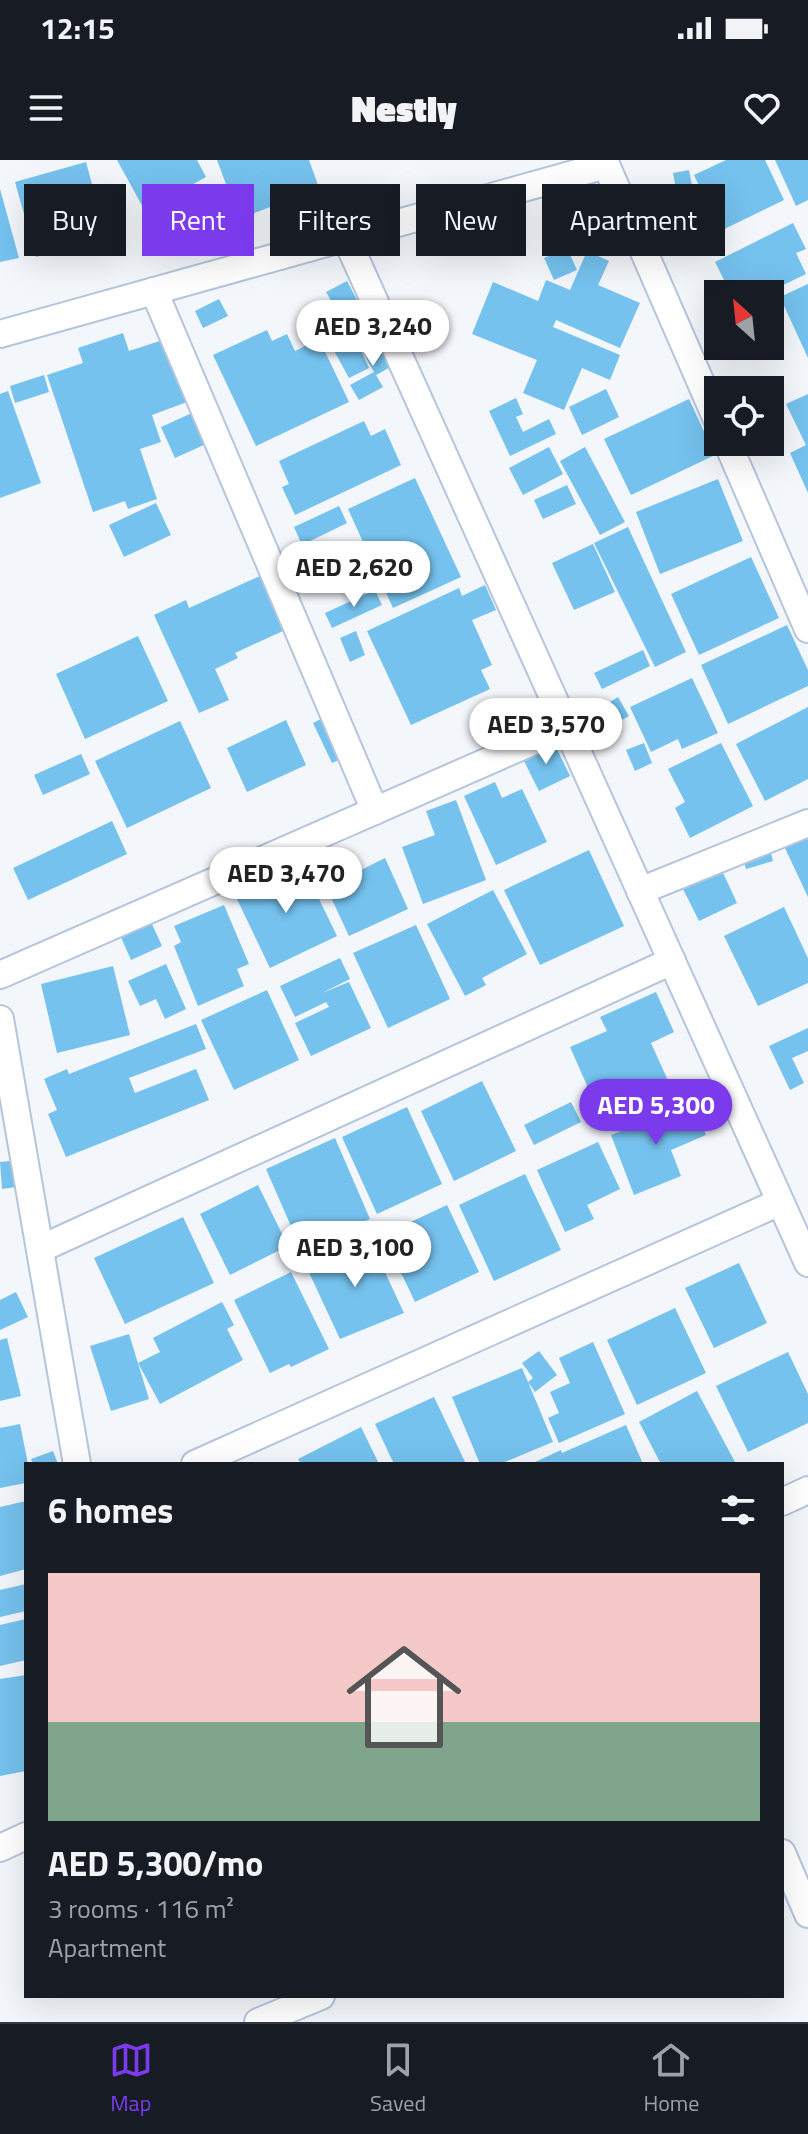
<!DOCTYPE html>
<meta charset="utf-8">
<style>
:root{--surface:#171b24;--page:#242831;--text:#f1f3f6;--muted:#9ea1a6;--line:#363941;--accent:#7c3aed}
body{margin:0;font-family:"Titillium Web",sans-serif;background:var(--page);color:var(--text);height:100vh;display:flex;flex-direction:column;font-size:30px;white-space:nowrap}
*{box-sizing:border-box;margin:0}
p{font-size:26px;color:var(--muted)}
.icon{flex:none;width:44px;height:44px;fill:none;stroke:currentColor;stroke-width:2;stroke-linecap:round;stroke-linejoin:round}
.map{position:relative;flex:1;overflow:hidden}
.sheet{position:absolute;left:24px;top:1302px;width:760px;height:536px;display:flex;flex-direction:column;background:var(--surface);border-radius:0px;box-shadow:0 8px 32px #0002}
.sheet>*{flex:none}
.guide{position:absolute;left:24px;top:24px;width:760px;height:72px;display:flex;gap:16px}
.needle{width:52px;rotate:333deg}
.tools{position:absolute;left:704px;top:120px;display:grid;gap:16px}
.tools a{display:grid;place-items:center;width:80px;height:80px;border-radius:0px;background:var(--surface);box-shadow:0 8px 32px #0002;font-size:40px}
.price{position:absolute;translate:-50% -68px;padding:0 18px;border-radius:28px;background:#fff;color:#222;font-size:26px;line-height:52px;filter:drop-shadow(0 2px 4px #0008)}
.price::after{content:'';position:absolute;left:50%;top:48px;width:24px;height:18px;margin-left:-12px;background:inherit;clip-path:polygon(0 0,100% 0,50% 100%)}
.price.active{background:var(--accent);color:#fff}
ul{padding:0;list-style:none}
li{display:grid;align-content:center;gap:16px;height:424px;padding:0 24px}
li+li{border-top:2px solid var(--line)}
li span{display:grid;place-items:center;height:248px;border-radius:0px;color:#555}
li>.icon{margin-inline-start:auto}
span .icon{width:144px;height:144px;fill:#fffc;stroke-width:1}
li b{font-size:34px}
h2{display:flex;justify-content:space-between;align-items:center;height:96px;padding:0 24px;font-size:34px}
.tag{padding:0 28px;border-radius:0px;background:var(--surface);box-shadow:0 8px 32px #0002;font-size:28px;line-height:72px}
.tag.active{background:var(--accent);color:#fff}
.status{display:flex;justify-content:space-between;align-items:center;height:56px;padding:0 40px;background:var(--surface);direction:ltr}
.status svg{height:22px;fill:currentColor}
header{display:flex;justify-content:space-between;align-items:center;height:104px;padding:0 24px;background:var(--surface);font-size:36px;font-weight:800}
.tabs{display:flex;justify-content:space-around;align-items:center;height:112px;border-top:2px solid var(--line);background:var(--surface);font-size:22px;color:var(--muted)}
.tabs a{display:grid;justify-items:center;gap:4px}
.tabs .active{color:var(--accent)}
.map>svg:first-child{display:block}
.building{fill:#75c2ee}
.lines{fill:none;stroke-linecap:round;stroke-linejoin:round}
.street-casing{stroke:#b5c5dc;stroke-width:30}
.street{stroke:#fff;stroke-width:26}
</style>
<div class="status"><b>12:15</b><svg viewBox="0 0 49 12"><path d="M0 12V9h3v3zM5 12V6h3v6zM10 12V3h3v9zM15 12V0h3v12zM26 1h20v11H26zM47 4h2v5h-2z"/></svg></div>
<header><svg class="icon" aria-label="menu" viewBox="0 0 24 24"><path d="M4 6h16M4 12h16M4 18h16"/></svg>Nestly<svg class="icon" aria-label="heart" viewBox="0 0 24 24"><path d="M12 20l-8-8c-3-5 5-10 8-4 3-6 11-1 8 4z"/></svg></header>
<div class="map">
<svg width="808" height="1862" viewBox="0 0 808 1862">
<rect width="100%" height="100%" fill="#f3f6fb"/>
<g class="building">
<path d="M117,0H197L206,17L145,51Z"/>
<path d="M217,0H309L319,28L239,59Z"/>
<path d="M726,0H765L784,40L706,78L695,54L709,47L694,15Z"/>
<path d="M775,0H808V40L796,46Z"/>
<path d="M86,2L109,87L74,96L71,87L36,97L15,22Z"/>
<path d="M689,10L692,26L676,29L673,13Z"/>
<path d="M0,29L19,98L0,102Z"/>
<path d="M793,63L806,89L796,93L806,114L765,134H731L715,102Z"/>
<path d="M567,88L577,110L554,120L544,98Z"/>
<path d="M587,91L609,101L598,125L640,143L620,188L556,160L553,167L620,195L610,220L582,208L564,250L523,233L537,200L472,174L493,122L538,141L546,120L570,130Z"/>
<path d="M347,121L370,165L353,174L369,208L349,218L321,167L340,156L326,132Z"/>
<path d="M808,124V198L780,137Z"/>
<path d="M219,139L228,156L203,168L195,151Z"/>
<path d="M267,170L272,181L287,174L295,191L319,179L349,242L256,286L213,195Z"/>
<path d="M123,173L129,191L166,179L187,242L152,255L161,282L140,289L157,339L128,349L125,341L93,352L47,215L83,203L78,188Z"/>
<path d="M379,176L394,205L376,215L383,227L359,240L350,225L374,212L360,186Z"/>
<path d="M44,215L49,232L15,243L10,226Z"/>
<path d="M606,229L619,257L582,275L569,247Z"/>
<path d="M8,231L41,323L0,338V234Z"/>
<path d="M808,234V333L790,293L806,285L786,244Z"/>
<path d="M516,238L523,254L516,257L523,272L549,259L556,274L510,296L489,251Z"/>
<path d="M689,239L715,295L631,335L604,279Z"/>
<path d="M192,253L206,284L175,298L161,267Z"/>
<path d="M364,261L371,276L385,269L401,305L295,355L282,327L289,324L279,301Z"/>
<path d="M549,287L563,314L523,335L509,308Z"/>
<path d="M585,287L625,362L600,375L560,301Z"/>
<path d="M415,318L461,417L393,448L348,349Z"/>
<path d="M718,319L743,381L660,414L636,352Z"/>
<path d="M567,325L576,344L543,359L534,340Z"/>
<path d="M156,343L171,375L124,397L109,365Z"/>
<path d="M339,346L347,363L302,385L294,367Z"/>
<path d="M628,367L686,492L655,507L594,383Z"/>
<path d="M593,384L615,432L574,450L552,403Z"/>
<path d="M751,397L779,458L699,495L671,434Z"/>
<path d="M260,416L285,470L235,493L238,498L215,509L229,540L199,553L154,455L186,440L189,448Z"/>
<path d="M485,425L496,450L472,460L492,505L481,510L490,529L411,565L367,471L459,428L462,436Z"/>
<path d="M375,430L382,445L332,468L325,453Z"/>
<path d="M787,465L808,510V526L728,564L701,505Z"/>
<path d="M356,471L365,495L350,502L340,478Z"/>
<path d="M138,476L168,541L85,579L56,514Z"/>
<path d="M643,490L650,506L602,529L594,513Z"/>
<path d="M692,518L718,573L682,589L678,579L651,592L630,547Z"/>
<path d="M618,537L629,556L620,561L610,542Z"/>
<path d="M808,547V619L765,641L736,584Z"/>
<path d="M331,554L350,595L332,603L313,563Z"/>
<path d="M286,560L306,605L247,632L227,588Z"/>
<path d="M180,561L211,628L127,668L95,601Z"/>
<path d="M553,581L570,616L539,631L522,597Z"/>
<path d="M644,583L652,603L635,611L626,590Z"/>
<path d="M721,583L753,646L690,678L675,648L685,642L668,609Z"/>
<path d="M81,594L90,614L43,635L34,615Z"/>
<path d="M495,622L502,638L522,629L547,682L496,705L464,636Z"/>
<path d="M456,640L486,720L423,744L402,687L435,675L426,651Z"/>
<path d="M112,661L127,694L28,740L13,708Z"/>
<path d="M808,675V737L784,686Z"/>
<path d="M769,686L773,701L746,709L742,694Z"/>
<path d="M342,690L353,714L385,698L408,749L349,776L315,703Z"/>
<path d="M589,690L624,766L540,805L504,730Z"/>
<path d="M717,700L737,743L699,761L678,719Z"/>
<path d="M301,702L337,776L270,808L235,735Z"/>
<path d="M493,730L527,794L482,818L486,825L465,836L427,764Z"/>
<path d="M224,745L249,804L237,809L244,826L198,846L174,786L181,782L174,766Z"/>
<path d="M784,747L808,798V823L758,846L724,776Z"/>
<path d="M151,762L162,786L131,800L120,775Z"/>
<path d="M416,765L450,839L388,868L353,793Z"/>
<path d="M340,798L350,819L322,833L349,822L371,868L311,896L295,863L329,847L326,842L295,857L280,826Z"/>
<path d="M166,804L186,849L165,859L156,839L140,846L128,821Z"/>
<path d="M113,806L130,875L57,893L41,824Z"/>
<path d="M267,830L299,900L234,930L201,860Z"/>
<path d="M656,832L674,872L651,883L670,925L601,957L570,887L607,871L600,857Z"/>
<path d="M196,864L206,889L129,918L135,933L196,909L209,940L66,997L48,954L57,950L44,919L67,909L69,914Z"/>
<path d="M808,868V891L792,898L804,923L790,930L769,886Z"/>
<path d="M482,921L516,991L454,1021L421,951Z"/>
<path d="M571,942L581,962L534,985L524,965Z"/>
<path d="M693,943L706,975L671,990L681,1016L634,1035L611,975Z"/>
<path d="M407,947L442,1024L377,1054L342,977Z"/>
<path d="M335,978L370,1059L301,1089L266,1009Z"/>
<path d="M598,982L620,1029L587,1045L594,1059L565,1072L537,1010Z"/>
<path d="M20,1000L23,1026L2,1029L0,1002Z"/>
<path d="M525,1014L561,1090L494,1121L459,1045Z"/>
<path d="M258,1025L288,1086L230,1115L200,1054Z"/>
<path d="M447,1045L479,1112L415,1142L383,1075Z"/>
<path d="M183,1057L214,1123L125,1164L94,1098Z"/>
<path d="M369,1078L404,1153L340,1179L306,1106Z"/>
<path d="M739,1103L767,1163L714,1188L685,1128Z"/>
<path d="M291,1112L329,1189L291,1207L289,1204L270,1213L234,1140Z"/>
<path d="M16,1132L28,1157L0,1170V1140Z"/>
<path d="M222,1142L234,1165L227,1169L243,1200L160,1244L138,1203L160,1192L153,1178Z"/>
<path d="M675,1148L706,1213L637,1245L607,1180Z"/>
<path d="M129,1174L149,1239L111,1251L90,1186Z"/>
<path d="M7,1178L21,1236L0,1241V1180Z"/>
<path d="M593,1182L625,1254L559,1283L548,1258L559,1253L550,1232L570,1223L559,1198Z"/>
<path d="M539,1191L557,1215L535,1232L528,1222L553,1282L500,1304H480L452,1237L522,1208L528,1222L533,1218L522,1203Z"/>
<path d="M788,1192L808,1234V1263L748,1292L716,1226Z"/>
<path d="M697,1231L736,1304H661L639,1262Z"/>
<path d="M434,1237L466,1304H394L375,1264Z"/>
<path d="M20,1264L28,1304L26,1323L0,1328V1268Z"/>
<path d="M626,1265L643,1304H531L561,1290L562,1293Z"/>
<path d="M361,1267L379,1304H301L298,1299Z"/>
<path d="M53,1291L58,1304H33L31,1299Z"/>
<path d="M26,1341V1409L0,1416V1347Z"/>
<path d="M26,1424V1451L0,1457V1430Z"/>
<path d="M26,1459V1500L0,1506V1465Z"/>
<path d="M26,1515V1611L0,1616V1519Z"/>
</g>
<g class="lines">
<defs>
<g id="street">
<path d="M604,0L718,262"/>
<path d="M346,78L808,1103"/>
<path d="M154,131L375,651"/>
<path d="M0,174L606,5"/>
<path d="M727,282L808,469"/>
<path d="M640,731L808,663"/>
<path d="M0,815L566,567"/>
<path d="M0,859L77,1304"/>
<path d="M40,1089L672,801"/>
<path d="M195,1304L780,1042"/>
<path d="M782,1342L808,1330"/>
<path d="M0,1688L26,1676"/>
<path d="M782,1693L808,1754"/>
<path d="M258,1862L321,1836"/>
</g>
</defs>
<use href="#street" class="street-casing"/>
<use href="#street" class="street"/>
</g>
</svg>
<div class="tools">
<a><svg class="needle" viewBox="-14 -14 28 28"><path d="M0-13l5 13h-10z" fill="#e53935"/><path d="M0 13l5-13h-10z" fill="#9ea1a6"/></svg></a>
<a><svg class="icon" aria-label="locate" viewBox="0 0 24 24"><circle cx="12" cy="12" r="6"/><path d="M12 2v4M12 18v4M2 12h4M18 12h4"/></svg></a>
</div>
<b class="price" style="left:373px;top:208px">AED 3,240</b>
<b class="price" style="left:354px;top:449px">AED 2,620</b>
<b class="price" style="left:546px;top:606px">AED 3,570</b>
<b class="price" style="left:286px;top:755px">AED 3,470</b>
<b class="price active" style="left:656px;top:987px">AED 5,300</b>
<b class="price" style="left:355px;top:1129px">AED 3,100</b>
<div class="guide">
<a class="tag">Buy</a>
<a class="tag active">Rent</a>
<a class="tag">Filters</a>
<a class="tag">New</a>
<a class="tag">Apartment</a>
</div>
<section class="sheet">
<h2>6 homes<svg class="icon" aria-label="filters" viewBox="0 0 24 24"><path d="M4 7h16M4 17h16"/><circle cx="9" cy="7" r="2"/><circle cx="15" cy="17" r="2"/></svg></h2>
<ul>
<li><span style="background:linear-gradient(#f6c9c9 60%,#7fa58c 0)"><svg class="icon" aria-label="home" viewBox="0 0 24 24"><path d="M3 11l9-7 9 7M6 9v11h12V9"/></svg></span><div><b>AED 5,300/mo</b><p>3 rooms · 116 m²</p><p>Apartment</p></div></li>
</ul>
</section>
</div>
<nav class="tabs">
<a class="active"><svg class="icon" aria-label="map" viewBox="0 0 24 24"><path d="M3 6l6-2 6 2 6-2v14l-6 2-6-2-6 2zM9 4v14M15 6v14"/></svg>Map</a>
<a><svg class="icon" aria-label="saved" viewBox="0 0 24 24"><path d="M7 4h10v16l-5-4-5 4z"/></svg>Saved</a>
<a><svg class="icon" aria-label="home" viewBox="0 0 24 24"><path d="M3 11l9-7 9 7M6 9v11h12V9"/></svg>Home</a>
</nav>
